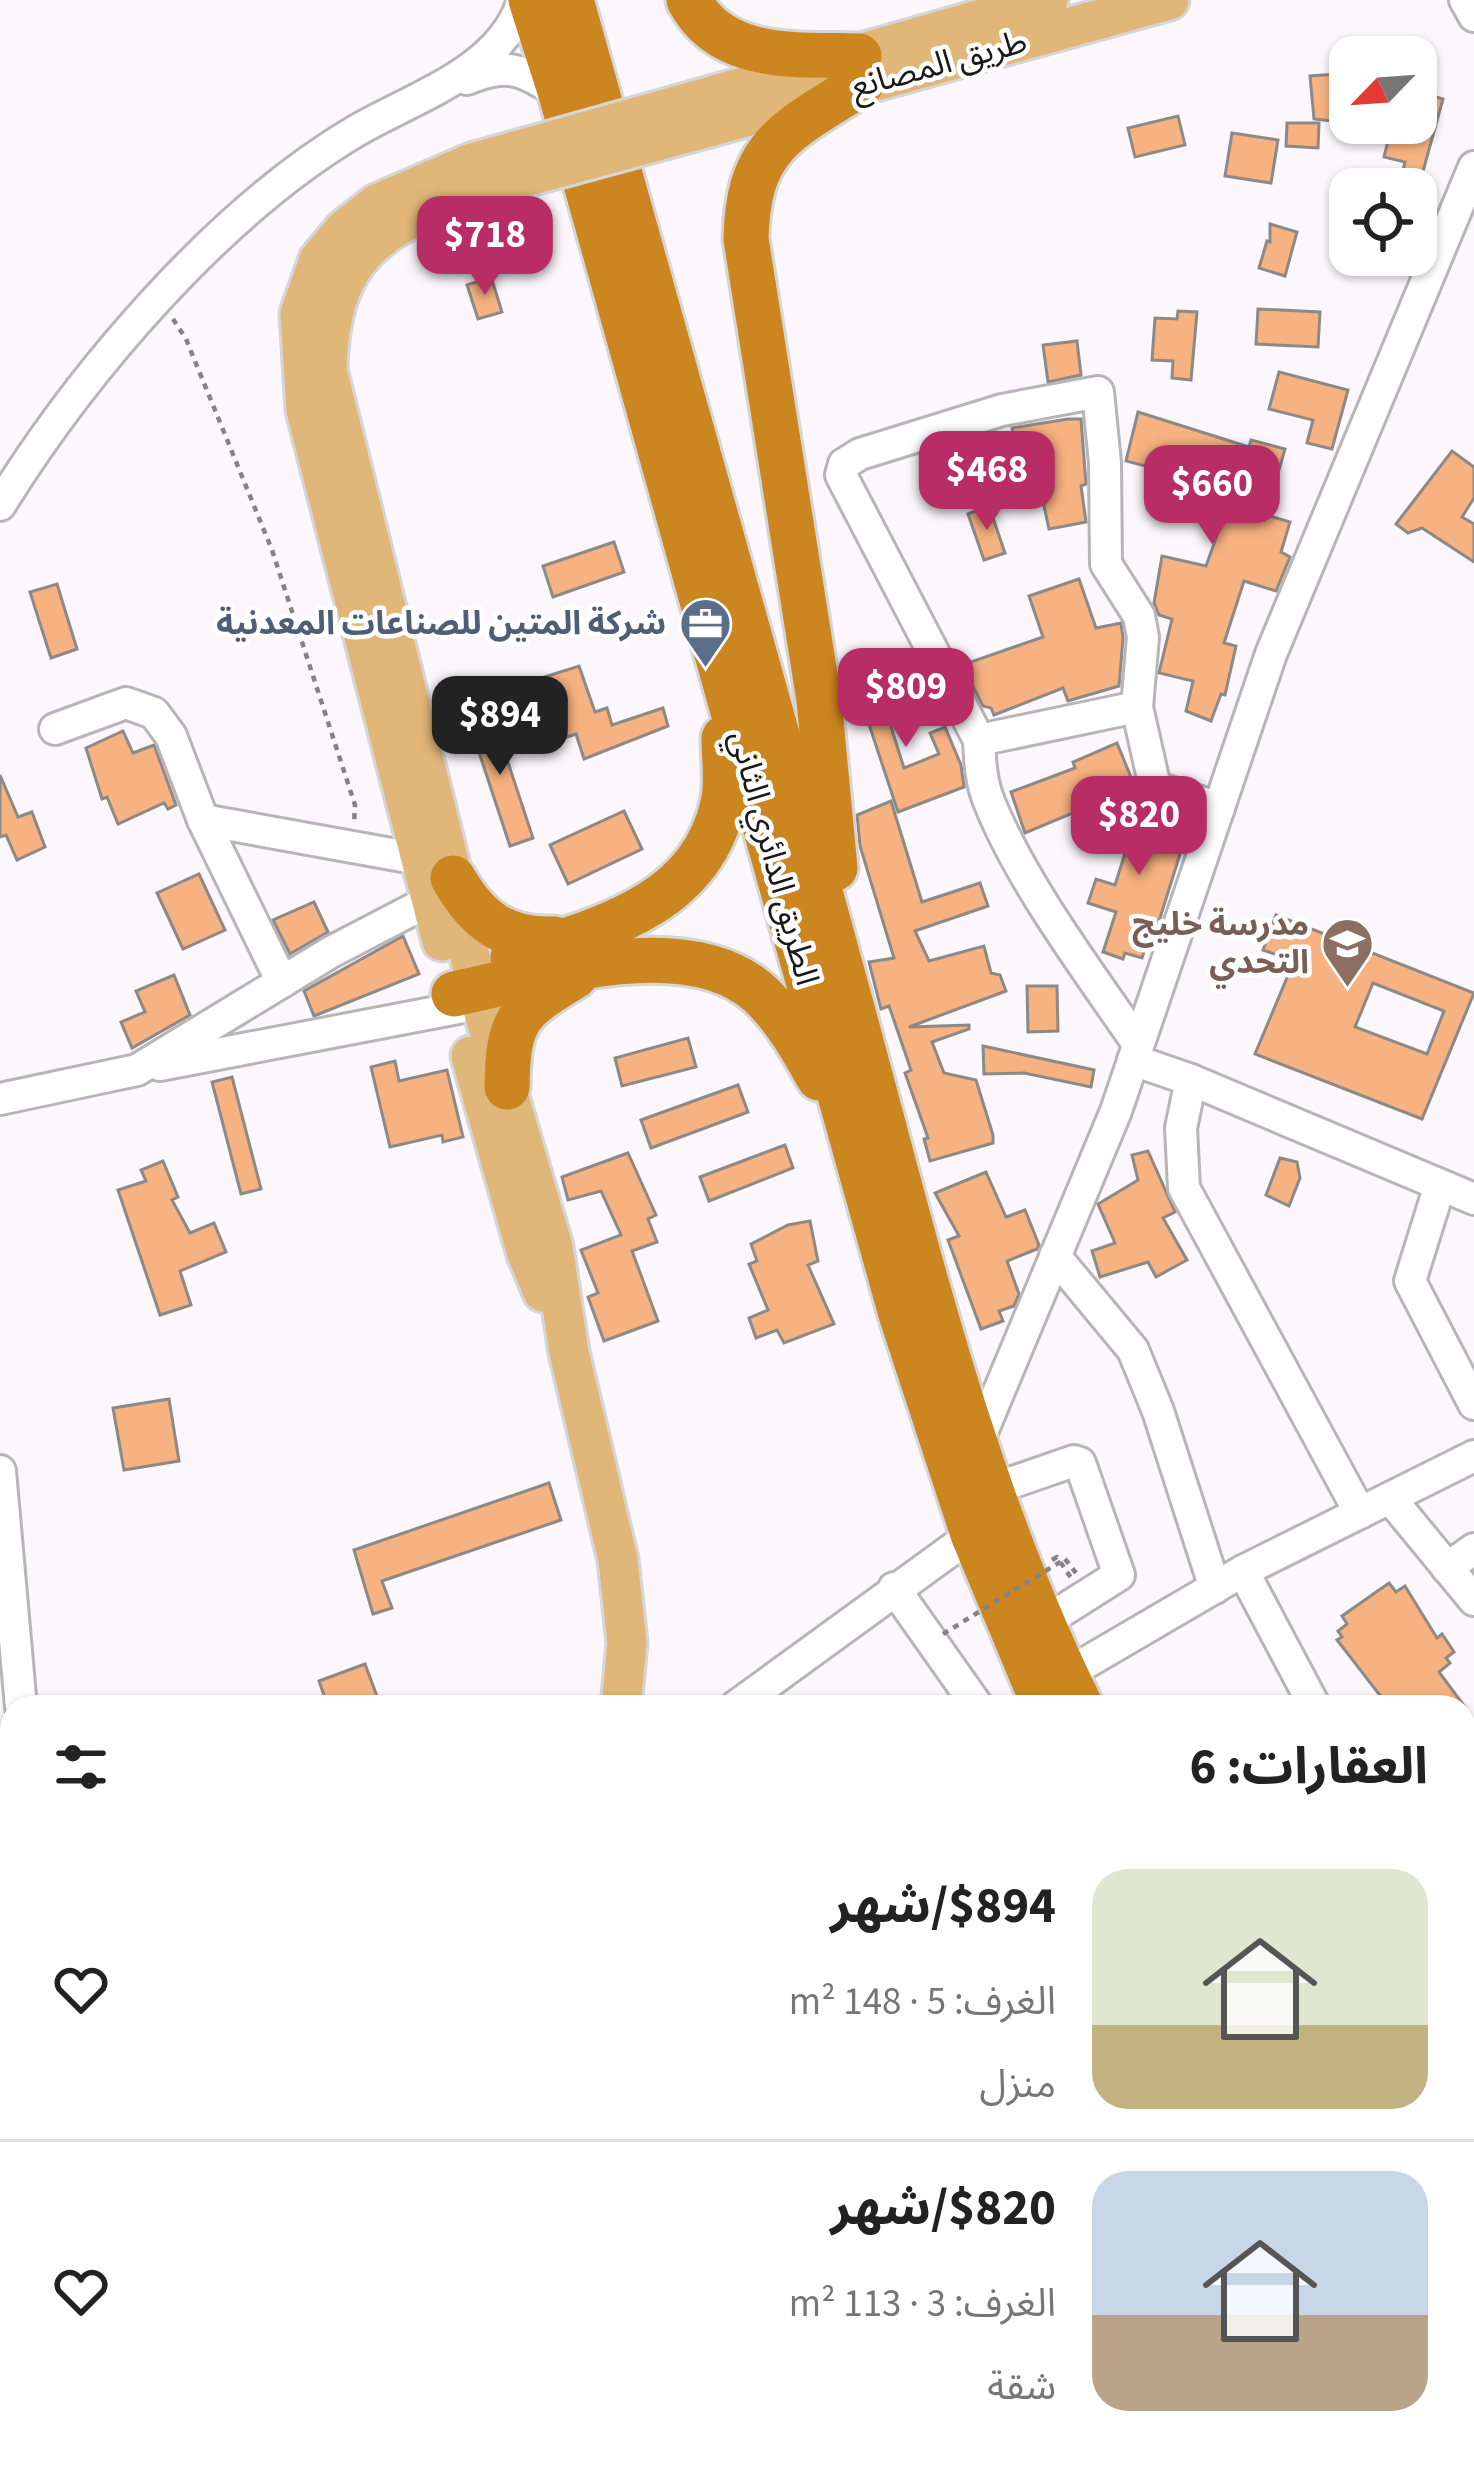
<!DOCTYPE html>
<html lang="ar">
<meta charset="utf-8">
<style>
:root{--surface:#fff;--page:#f2f2f2;--text:#222;--muted:#767676;--line:#e0e0e0;--accent:#b92d66}
body{margin:0;font-family:"Source Sans 3","Noto Sans Arabic",sans-serif;background:var(--page);color:var(--text);direction:rtl;height:100vh;display:flex;flex-direction:column;font-size:45px;white-space:nowrap}
*{box-sizing:border-box;margin:0}
p{font-size:39px;color:var(--muted)}
.icon{flex:none;width:66px;height:66px;fill:none;stroke:currentColor;stroke-width:2;stroke-linecap:round;stroke-linejoin:round}
.map{position:relative;flex:1;overflow:hidden;direction:ltr}
.details{position:absolute;left:0px;top:1695px;width:1476px;height:771px;display:flex;flex-direction:column;background:var(--surface);border-radius:36px 36px 0 0;box-shadow:0 3px 9px #0004;direction:rtl}
.details>*{flex:none}
.needle{width:78px;rotate:245deg}
.buttons{position:absolute;left:1329px;top:36px;display:grid;gap:24px}
.buttons a{display:grid;place-items:center;width:108px;height:108px;border-radius:24px;background:var(--surface);box-shadow:0 3px 9px #0004;font-size:60px}
.price{position:absolute;translate:-50% -102px;padding:0 27px;border-radius:24px;background:var(--accent);color:#fff;font-size:39px;line-height:78px;filter:drop-shadow(0 3px 6px #0008)}
.price::after{content:'';position:absolute;left:50%;top:72px;width:36px;height:27px;margin-left:-18px;background:inherit;clip-path:polygon(0 0,100% 0,50% 100%)}
.price.current{background:#222;color:#fff}
ul{padding:0;list-style:none}
li{display:flex;align-items:center;gap:36px;height:300px;padding:0 48px}
li+li{border-top:3px solid var(--line)}
li span{display:grid;place-items:center;flex:none;width:336px;height:240px;border-radius:36px;color:#555}
li>.icon{margin-inline-start:auto}
span .icon{width:144px;height:144px;fill:#fffc;stroke-width:1}
li b{font-size:51px}
h2{display:flex;justify-content:space-between;align-items:center;height:144px;padding:0 48px;font-size:51px}
.map>svg:first-child{display:block}
.building{fill:#f6b280;stroke:#8d8986;stroke-width:3;fill-rule:evenodd}
.lines{fill:none;stroke-linecap:round;stroke-linejoin:round}
.minor-casing{stroke:#b8b5b9;stroke-width:36}
.major-casing{stroke:#d6d6d6;stroke-width:45}
.highway-casing{stroke:#d6d6d6;stroke-width:51}
.path{stroke:#858285;stroke-width:4.5;stroke-dasharray:6 6;stroke-linecap:butt}
.minor{stroke:#fff;stroke-width:30}
.major{stroke:#e0b679;stroke-width:39}
.highway{stroke:#cc861f;stroke-width:45}
.major-bridge-casing{stroke:#d6d6d6;stroke-width:45;stroke-linecap:butt}
.path-bridge{stroke:#858285;stroke-width:4.5;stroke-dasharray:6 6;stroke-linecap:butt}
.major-bridge{stroke:#e0b679;stroke-width:39}
.labels{text-anchor:middle;dominant-baseline:central;stroke-width:9;stroke-linejoin:round;paint-order:stroke}
.street-label{font-size:33px;fill:#1a191a;stroke:#fff}
.service-label{font-size:33px;font-weight:bold;fill:#4e5e75;stroke:#fff;text-anchor:end}
.education-label{font-size:33px;font-weight:bold;fill:#785e54;stroke:#fff;text-anchor:end}
</style>
<div class="map">
<svg width="1474" height="2465" viewBox="0 0 1474 2465">
<rect width="100%" height="100%" fill="#fbf7fc"/>
<g class="building">
<path d="M1350,73V123L1314,119L1310,76Z"/>
<path d="M1416,91L1443,99L1422,175L1403,170L1405,162L1384,157L1389,137L1357,129V123H1416Z"/>
<path d="M1178,116L1185,145L1135,157L1128,128Z"/>
<path d="M1287,123H1319L1318,148L1286,146Z"/>
<path d="M1232,133L1278,140L1271,183L1225,176Z"/>
<path d="M1270,224L1297,232L1285,276L1259,268L1267,241L1270,242Z"/>
<path d="M491,277L502,312L478,319L467,285Z"/>
<path d="M1258,309L1320,312L1318,347L1256,344Z"/>
<path d="M1178,311L1197,312L1191,380L1172,378L1173,361L1152,360L1155,318L1177,319Z"/>
<path d="M1077,341L1081,375L1048,382L1043,345Z"/>
<path d="M1279,372L1348,390L1332,449L1307,443L1313,420L1269,409Z"/>
<path d="M1138,412L1249,447L1251,440L1285,449L1266,515L1290,522L1281,552L1290,557L1276,591L1244,581L1224,643L1236,646L1225,695L1221,694L1211,721L1186,711L1193,681L1159,673L1172,619L1159,615L1154,603L1162,556L1206,566L1221,524L1206,519L1212,501L1157,489L1161,470L1126,461Z"/>
<path d="M1068,419H1081L1086,484L1081,486L1086,522L1049,529L1034,460L1017,462L1012,428Z"/>
<path d="M1452,451L1474,467V498L1462,517L1474,524V562L1422,528L1408,533L1396,524Z"/>
<path d="M989,506L1005,553L984,560L968,514Z"/>
<path d="M614,542L624,572L553,597L543,566Z"/>
<path d="M1079,579L1096,628L1121,623L1123,638L1119,686L1068,701L1063,688L994,715L991,708L983,706L962,665L1043,637L1029,596Z"/>
<path d="M57,584L77,649L51,658L30,592Z"/>
<path d="M869,657L904,768L939,754L930,733L945,727L961,765L964,787L898,812L849,664Z"/>
<path d="M579,666L595,712L607,708L612,725L663,708L668,726L584,759L576,734L540,746L519,685Z"/>
<path d="M491,711L533,838L510,846L468,719Z"/>
<path d="M123,731L133,753L154,745L176,805L168,809L164,803L118,824L107,797L102,799L86,748Z"/>
<path d="M1117,743L1135,787L1025,833L1011,792L1075,768L1073,762Z"/>
<path d="M0,775L18,817L32,812L45,847L17,860L6,835L0,837Z"/>
<path d="M891,801L922,902L980,883L988,906L915,931L929,961L984,946L991,973L1000,975L1006,991L909,1027L969,1025V1029L932,1042L944,1073L976,1080L993,1135V1143L930,1161L924,1139L928,1138L905,1073L911,1070L889,1006L881,1009L869,962L894,958L860,846L857,815Z"/>
<path d="M1157,808L1191,819L1150,950L1145,949L1142,958L1125,953L1123,959L1103,952L1116,912L1088,903L1096,879L1115,885L1127,847L1097,837L1106,810L1151,825Z"/>
<path d="M624,811L642,849L568,884L550,845Z"/>
<path d="M199,874L225,930L183,949L157,893Z"/>
<path d="M314,902L328,932L290,954L273,920Z"/>
<path d="M1276,915L1474,993L1422,1119L1255,1054L1294,961L1263,950ZM1373,983L1444,1011L1427,1054L1355,1027Z"/>
<path d="M403,936L419,974L314,1016L304,991Z"/>
<path d="M174,975L190,1015L132,1048L121,1022L145,1012L136,991Z"/>
<path d="M1027,986H1057L1058,1031L1028,1032Z"/>
<path d="M688,1038L696,1067L622,1086L615,1058Z"/>
<path d="M983,1046L1094,1070L1091,1087L1024,1073L984,1074Z"/>
<path d="M395,1061L399,1081L447,1070L463,1137L443,1142L442,1135L390,1147L371,1067Z"/>
<path d="M232,1077L261,1189L241,1194L212,1082Z"/>
<path d="M738,1085L748,1112L651,1148L641,1120Z"/>
<path d="M785,1145L793,1168L709,1201L700,1177Z"/>
<path d="M1148,1151L1175,1212L1163,1218L1187,1260L1156,1277L1148,1262L1100,1277L1092,1251L1115,1243L1098,1204L1138,1180L1132,1155Z"/>
<path d="M628,1153L656,1215L648,1219L657,1242L632,1251L658,1321L604,1341L588,1297L598,1293L581,1250L621,1235L601,1191L568,1200L562,1177Z"/>
<path d="M1280,1158L1297,1162L1300,1178L1289,1206L1266,1195Z"/>
<path d="M163,1161L178,1197L172,1200L190,1233L214,1223L226,1252L180,1271L191,1305L160,1315L118,1190L146,1181L141,1170Z"/>
<path d="M986,1172L1006,1217L1025,1210L1039,1245L1037,1249L1007,1261L1019,1294L1014,1306L999,1311L1003,1321L981,1329L948,1240L959,1236L935,1193Z"/>
<path d="M810,1221L818,1261L808,1265L834,1324L784,1343L777,1330L756,1338L749,1318L768,1310L749,1264L757,1261L751,1244L788,1225Z"/>
<path d="M169,1399L179,1461L124,1470L113,1408Z"/>
<path d="M549,1483L561,1520L382,1581L392,1608L373,1614L354,1550Z"/>
<path d="M1389,1583L1396,1592L1405,1586L1437,1638L1442,1634L1454,1652L1446,1658L1450,1663L1439,1672L1465,1707H1389L1337,1640L1342,1637L1338,1631L1347,1624L1342,1616Z"/>
<path d="M365,1664L378,1699L357,1707H328L319,1681Z"/>
</g>
<g class="lines">
<defs>
<g id="minor">
<path d="M1465,0L1474,16"/>
<path d="M467,79C510,61 523,71 561,94"/>
<path d="M0,505C83,371 219,212 356,131C414,97 502,71 523,0"/>
<path d="M1137,707L1143,637L1139,616L1106,564L1105,463L1098,392L1002,410L860,454L844,464L841,475L979,740C980,762 981,783 990,804C1023,885 1089,972 1138,1044"/>
<path d="M55,729L126,703L154,713L171,736L203,820L282,982"/>
<path d="M979,740L1137,707L1155,787L1219,808"/>
<path d="M203,820L419,859"/>
<path d="M1133,1060L1191,1080L1474,1199"/>
<path d="M160,1065L458,1008"/>
<path d="M1191,1080L1181,1128L1184,1188L1360,1513"/>
<path d="M0,1099L137,1070L331,952L431,900"/>
<path d="M1440,1185L1410,1281L1474,1404"/>
<path d="M1055,1256L1133,1350L1158,1411L1215,1588"/>
<path d="M977,1444L1116,1111L1271,654L1474,167"/>
<path d="M0,1471L21,1707"/>
<path d="M993,1489L1074,1461L1080,1463L1119,1575L1043,1623"/>
<path d="M1390,1498L1474,1600"/>
<path d="M1447,1568L1474,1549"/>
<path d="M1243,1571L1315,1707"/>
<path d="M894,1588L978,1707"/>
<path d="M1065,1675L1243,1571L1474,1456"/>
<path d="M735,1707L973,1534"/>
<path d="M1464,1898L1474,1893"/>
<path d="M0,1966L12,1838"/>
<path d="M1464,2052L1474,2065"/>
<path d="M1248,2454L1256,2465"/>
<path d="M378,2465L386,2454"/>
<path d="M597,2465L605,2454"/>
<path d="M834,2465L837,2454"/>
<path d="M1412,2465L1430,2454"/>
</g>
<g id="major">
<path d="M701,99L1048,0"/>
<path d="M709,127L1169,0"/>
<path d="M481,189C379,227 330,252 327,370L453,878L477,989L553,1247L569,1352L618,1560L627,1643L621,1707"/>
<path d="M442,941L306,410L300,314L319,260L344,230L377,204L472,163"/>
<path d="M471,1056L527,1254L543,1292"/>
<path d="M144,2465L151,2454"/>
</g>
<g id="highway">
<path d="M531,0L561,94L901,1314L973,1534L1045,1707"/>
<path d="M571,0C664,331 758,662 848,994C914,1234 970,1483 1081,1707"/>
<path d="M689,0C722,63 799,54 859,56"/>
<path d="M835,868L819,700L746,239C748,143 788,131 861,84"/>
<path d="M453,878C477,920 504,941 554,939"/>
<path d="M513,957C600,930 700,906 723,804C728,784 724,759 724,738"/>
<path d="M454,994C540,976 688,928 760,994C785,1017 802,1048 819,1078"/>
<path d="M507,1087C508,1019 517,1011 575,976"/>
<path d="M1464,2323L1474,2337"/>
<path d="M1464,2370L1474,2383"/>
</g>
</defs>
<use href="#minor" class="minor-casing"/>
<use href="#major" class="major-casing"/>
<use href="#highway" class="highway-casing"/>
<g class="path">
<path d="M173,319L186,339L272,550L355,805L354,825"/>
<path d="M1065,1559L1076,1573"/>
<path d="M1052,1560L1057,1557L1071,1578"/>
</g>
<use href="#minor" class="minor"/>
<use href="#major" class="major"/>
<use href="#highway" class="highway"/>
<defs>
<g id="major-bridge">
<path d="M472,163L701,99"/>
<path d="M481,189L709,127"/>
</g>
</defs>
<use href="#major-bridge" class="major-bridge-casing"/>
<path class="path-bridge" d="M943,1634L1065,1559"/>
<use href="#major-bridge" class="major-bridge"/>
</g>
<defs>
<symbol id="office-pin" viewBox="-11 -11 22 30"><path d="M0 17L-7.5 6A9.5 9.5 0 1 1 7.5 6Z" fill="#5c6f8a" stroke="#fff"/><path d="M-6-3h4V-5.5h4V-3h4V5H-6ZM-1-4.5V-3h2v-1.5ZM-6 0V1H6V0Z" fill="#fff"/></symbol>
<symbol id="school-pin" viewBox="-11 -11 22 30"><path d="M0 17L-7.5 6A9.5 9.5 0 1 1 7.5 6Z" fill="#8d6e63" stroke="#fff"/><path d="M0-5L7-2L0 1L-7-2ZM-4 1L0 2.5L4 1V4Q0 6-4 4Z" fill="#fff"/></symbol>
</defs>
<g fill-rule="evenodd">
<use href="#office-pin" x="676" y="594" width="59" height="81"/>
<use href="#school-pin" x="1318" y="914" width="59" height="81"/>
</g>
<g class="labels">
<g class="street-label">
<text transform="translate(939 64) rotate(-15)">طريق المصانع</text>
<text transform="translate(774 858) rotate(75)">الطريق الدائري الثاني</text>
</g>
<g class="service-label">
<text x="666" y="623">شركة المتين للصناعات المعدنية</text>
</g>
<g class="education-label">
<text x="1309" y="924">مدرسة خليج<tspan x="1309" dy="38">التحدي</tspan></text>
</g>
</g>
</svg>
<div class="buttons">
<a><svg class="needle" viewBox="-14 -14 28 28"><path d="M0-13l5 13h-10z" fill="#e53935"/><path d="M0 13l5-13h-10z" fill="#767676"/></svg></a>
<a><svg class="icon" aria-label="locate" viewBox="0 0 24 24"><circle cx="12" cy="12" r="6"/><path d="M12 2v4M12 18v4M2 12h4M18 12h4"/></svg></a>
</div>
<b class="price" style="left:485px;top:298px">$718</b>
<b class="price" style="left:987px;top:533px">$468</b>
<b class="price" style="left:1212px;top:547px">$660</b>
<b class="price" style="left:906px;top:750px">$809</b>
<b class="price current" style="left:500px;top:778px">$894</b>
<b class="price" style="left:1139px;top:878px">$820</b>
<section class="details">
<h2>العقارات: 6<svg class="icon" aria-label="filters" viewBox="0 0 24 24"><path d="M4 7h16M4 17h16"/><circle cx="9" cy="7" r="2"/><circle cx="15" cy="17" r="2"/></svg></h2>
<ul>
<li><span style="background:linear-gradient(#dfe7d0 65%,#c2b280 0)"><svg class="icon" aria-label="home" viewBox="0 0 24 24"><path d="M3 11l9-7 9 7M6 9v11h12V9"/></svg></span><div><b>$894/شهر</b><p>الغرف: 5 · 148 m²</p><p>منزل</p></div><svg class="icon" aria-label="heart" viewBox="0 0 24 24"><path d="M12 20l-8-8c-3-5 5-10 8-4 3-6 11-1 8 4z"/></svg></li>
<li><span style="background:linear-gradient(#c9d6e8 60%,#b9a48a 0)"><svg class="icon" aria-label="home" viewBox="0 0 24 24"><path d="M3 11l9-7 9 7M6 9v11h12V9"/></svg></span><div><b>$820/شهر</b><p>الغرف: 3 · 113 m²</p><p>شقة</p></div><svg class="icon" aria-label="heart" viewBox="0 0 24 24"><path d="M12 20l-8-8c-3-5 5-10 8-4 3-6 11-1 8 4z"/></svg></li>
</ul>
</section>
</div>
